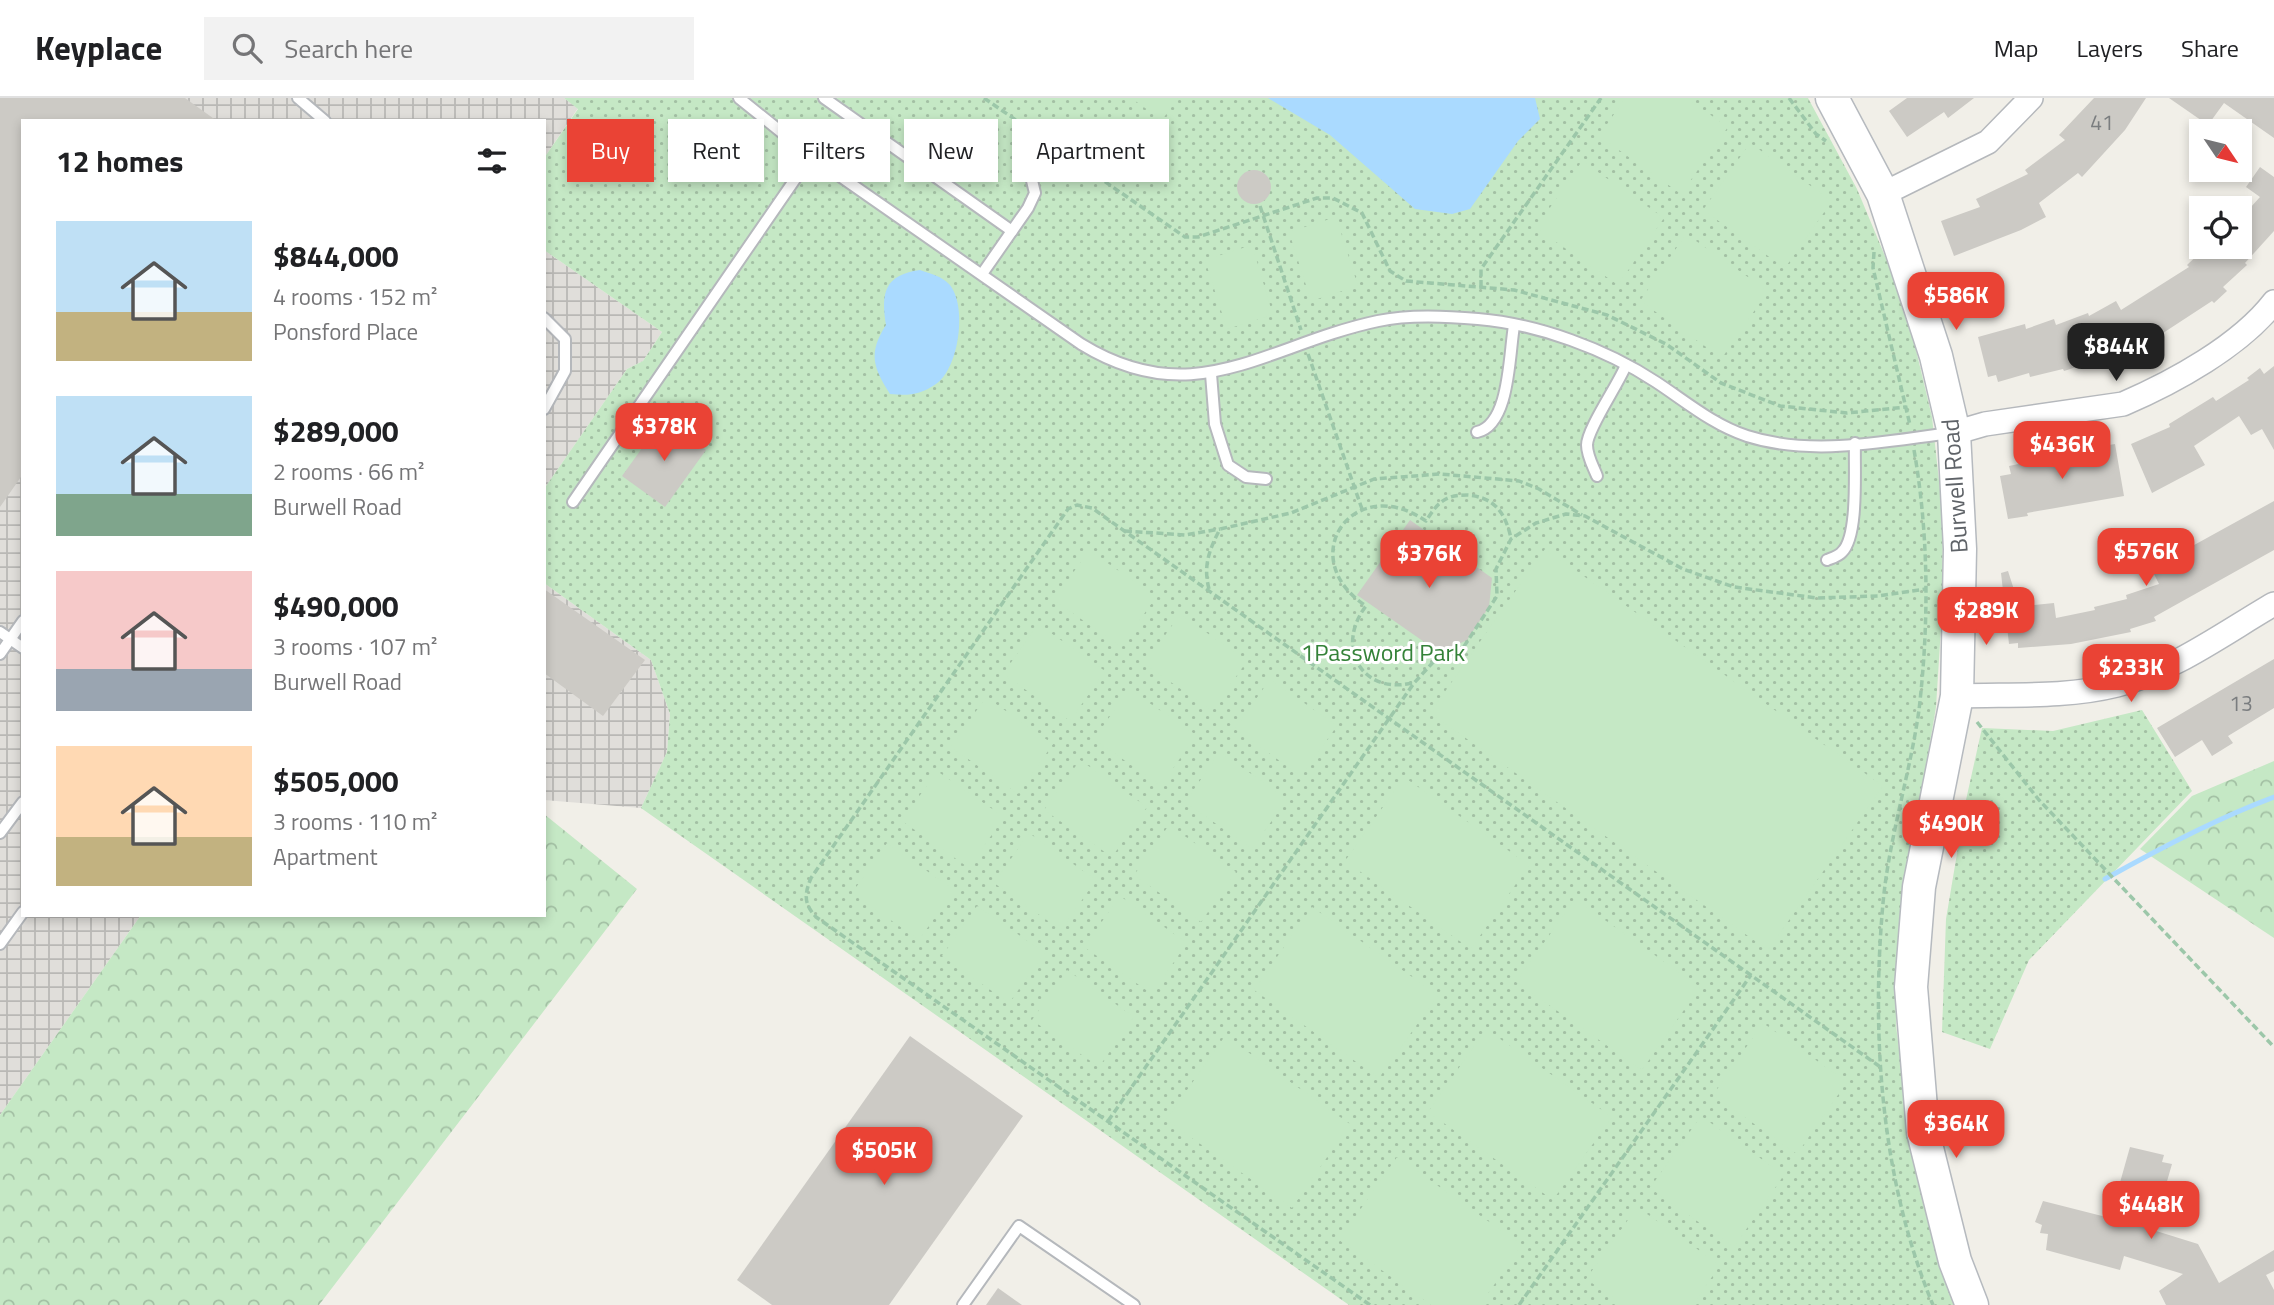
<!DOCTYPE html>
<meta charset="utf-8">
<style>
:root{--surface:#fff;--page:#f2f2f2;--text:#202124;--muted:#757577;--line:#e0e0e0;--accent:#ea4335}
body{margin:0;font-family:"Titillium Web",sans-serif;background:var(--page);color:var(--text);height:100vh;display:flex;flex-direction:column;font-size:26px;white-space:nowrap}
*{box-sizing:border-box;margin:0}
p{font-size:23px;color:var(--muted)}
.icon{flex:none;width:38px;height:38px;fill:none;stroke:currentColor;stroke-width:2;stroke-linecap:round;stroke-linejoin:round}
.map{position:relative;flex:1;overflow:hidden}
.panel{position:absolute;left:21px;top:21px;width:525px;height:798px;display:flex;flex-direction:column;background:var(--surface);border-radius:0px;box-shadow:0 4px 10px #0003}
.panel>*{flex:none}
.hud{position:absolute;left:567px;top:21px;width:665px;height:63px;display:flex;gap:14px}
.needle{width:46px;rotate:125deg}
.controls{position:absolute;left:2189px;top:21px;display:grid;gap:14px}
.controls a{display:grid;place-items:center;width:63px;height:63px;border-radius:0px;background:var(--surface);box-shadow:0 4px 10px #0003;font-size:35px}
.price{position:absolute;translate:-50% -60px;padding:0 16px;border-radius:14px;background:var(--accent);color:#fff;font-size:23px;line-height:46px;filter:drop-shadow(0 2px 4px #0008)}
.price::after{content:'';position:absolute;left:50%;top:42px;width:21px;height:16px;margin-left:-10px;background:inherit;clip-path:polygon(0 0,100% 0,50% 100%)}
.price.selected{background:#222;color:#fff}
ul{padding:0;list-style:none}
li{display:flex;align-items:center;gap:21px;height:175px;padding:0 35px}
li span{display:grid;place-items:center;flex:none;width:196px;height:140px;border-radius:0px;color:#555}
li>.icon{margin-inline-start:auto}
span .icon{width:84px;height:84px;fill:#fffc;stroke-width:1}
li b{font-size:30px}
h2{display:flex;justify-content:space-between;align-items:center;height:84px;padding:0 35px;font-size:30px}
.chip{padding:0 24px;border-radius:0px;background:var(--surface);box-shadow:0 4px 10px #0003;font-size:24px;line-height:63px}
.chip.selected{background:var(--accent);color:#fff}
header{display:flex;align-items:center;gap:42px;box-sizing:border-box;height:98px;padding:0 35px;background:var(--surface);border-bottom:2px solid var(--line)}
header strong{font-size:33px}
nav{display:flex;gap:38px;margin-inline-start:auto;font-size:24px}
.search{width:490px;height:63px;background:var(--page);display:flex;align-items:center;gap:18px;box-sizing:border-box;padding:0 24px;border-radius:0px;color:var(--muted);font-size:26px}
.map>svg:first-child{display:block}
.industrial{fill:url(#industrial-grid)}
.forest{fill:url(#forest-crowns)}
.park{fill:url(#park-dots)}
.pitch{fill:#c5e8c5}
.water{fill:#aadaff}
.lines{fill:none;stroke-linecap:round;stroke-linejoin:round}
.stream{stroke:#aadaff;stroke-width:5}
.building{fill:#cccac5}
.lane-casing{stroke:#b5b8bc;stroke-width:14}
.street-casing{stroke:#b5b8bc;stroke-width:26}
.secondary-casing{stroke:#b6babf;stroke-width:35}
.path{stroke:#9cc7a9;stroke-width:3.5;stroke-dasharray:7 3.5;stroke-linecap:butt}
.lane{stroke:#fff;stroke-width:10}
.street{stroke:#fff;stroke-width:23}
.secondary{stroke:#fff;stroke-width:32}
.labels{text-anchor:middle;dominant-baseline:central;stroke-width:6;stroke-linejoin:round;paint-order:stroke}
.number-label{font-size:21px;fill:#7a7d7f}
.street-label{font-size:24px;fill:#5f6368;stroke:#fff}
.park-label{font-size:24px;fill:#348238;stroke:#fff}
</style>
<header>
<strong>Keyplace</strong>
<div class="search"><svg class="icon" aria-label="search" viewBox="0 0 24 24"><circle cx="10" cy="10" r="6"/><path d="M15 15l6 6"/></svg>Search here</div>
<nav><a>Map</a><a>Layers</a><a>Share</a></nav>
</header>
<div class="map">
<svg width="2274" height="1207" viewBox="0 0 2274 1207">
<defs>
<pattern id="industrial-grid" width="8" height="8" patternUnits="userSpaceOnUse" patternTransform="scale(1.75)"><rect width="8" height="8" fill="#e0deda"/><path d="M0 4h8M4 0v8" fill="none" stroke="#b9b8b5"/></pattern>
<pattern id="forest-crowns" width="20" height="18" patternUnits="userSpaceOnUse" patternTransform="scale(1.75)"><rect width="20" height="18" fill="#c5e8c5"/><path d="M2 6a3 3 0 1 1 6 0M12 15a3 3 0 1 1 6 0" fill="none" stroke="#a3c0a4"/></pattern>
<pattern id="park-dots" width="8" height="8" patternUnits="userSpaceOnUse" patternTransform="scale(1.75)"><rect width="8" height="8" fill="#c5e8c5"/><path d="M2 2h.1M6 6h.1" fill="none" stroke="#a3c0a4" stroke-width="1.8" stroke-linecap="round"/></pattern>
</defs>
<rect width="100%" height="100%" fill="#f1efe8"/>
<g class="industrial">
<path d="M0,0H564L578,10L544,60V23H23V817H141L0,1017Z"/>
<path d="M544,152L662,234L643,263L627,271L544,391Z"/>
<path d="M544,485L651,562L670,616L667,654L641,710L544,702Z"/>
</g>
<g class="forest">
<path d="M2274,663V840L2140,751L2192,698Z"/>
<path d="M544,716L637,791L319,1207H0V1017L141,817H544Z"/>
</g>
<g class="park">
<path d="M564,0H1808L1857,91L1905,206L1932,319L1943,419L1942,514L1936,609L1901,817L1896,927L1908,1027L1928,1119L1958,1207H1349L641,710L667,654L670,616L651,562L544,485V391L627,271L643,263L662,234L544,152V60L578,11Z"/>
<path d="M2142,612L2192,693L2029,862L1990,951L1942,934L1946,821L1966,702L1982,630L2053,633Z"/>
</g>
<g class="pitch">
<path d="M1131,0H1178L1162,22Z"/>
<path d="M1625,0H1686L1728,29L1681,96L1599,38Z"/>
<path d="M1750,45L1832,103L1785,170L1703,112Z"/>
<path d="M1582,63L1664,120L1618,187L1536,130Z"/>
<path d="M1336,119L1358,188L1311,203L1289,134Z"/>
<path d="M1686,136L1768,193L1722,260L1640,203Z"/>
<path d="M1252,147L1273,217L1227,231L1205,162Z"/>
<path d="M1545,451L1883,688L1768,852L1430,615Z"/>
<path d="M1089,452L1156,499L1121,549L1054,502Z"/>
<path d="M1180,516L1247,563L1212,613L1145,566Z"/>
<path d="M1038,526L1105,573L1070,623L1003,576Z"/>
<path d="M1270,581L1337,628L1301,678L1235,631Z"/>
<path d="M1129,591L1196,637L1161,688L1094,641Z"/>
<path d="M986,599L1053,646L1018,696L951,649Z"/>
<path d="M1220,654L1287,701L1252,751L1185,704Z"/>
<path d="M1080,662L1147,709L1112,759L1044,712Z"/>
<path d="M937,673L1004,719L969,770L902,723Z"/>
<path d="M1404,679L1529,767L1471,851L1345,763Z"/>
<path d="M1169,727L1236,774L1201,824L1134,777Z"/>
<path d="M1029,735L1096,782L1061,832L994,785Z"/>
<path d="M887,745L954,792L919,842L852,795Z"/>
<path d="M1120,798L1187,845L1152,896L1084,849Z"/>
<path d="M1575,801L1700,889L1642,972L1516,884Z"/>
<path d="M977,808L1045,855L1009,905L942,858Z"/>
<path d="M1312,809L1438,897L1379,980L1254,892Z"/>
<path d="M1067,872L1134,919L1099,969L1032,922Z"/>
<path d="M1763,925L1847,984L1797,1056L1713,997Z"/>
<path d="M1486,931L1612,1019L1553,1102L1428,1014Z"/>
<path d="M1225,938L1350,1026L1292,1110L1166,1022Z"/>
<path d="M1701,1018L1784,1077L1734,1149L1650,1090Z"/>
<path d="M1397,1059L1522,1147L1480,1207H1431L1339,1142Z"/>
<path d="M1637,1109L1720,1167L1693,1207H1624L1586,1181Z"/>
</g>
<g class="water">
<path d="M1268,0H1535L1540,21L1518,43L1470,111L1452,116L1415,111L1330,37Z"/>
<path d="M920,172C931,176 941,178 949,186C968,207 959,271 936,286C920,297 908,298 890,296C873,269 868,255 886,227C881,195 884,177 920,172Z"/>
</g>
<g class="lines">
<path class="stream" d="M2105,781C2160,750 2215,721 2274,699"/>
</g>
<g class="building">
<path d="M0,0H185L217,23H23V376L0,409Z"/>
<path d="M1907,0H1974L1948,20L1944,14L1907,39L1889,13Z"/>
<path d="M2094,0H2146L2125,32L2082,79L2078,75L2039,105L2046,119L2021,132L1954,158L1941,123L1980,109L1976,101L2028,76L2025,72L2065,42L2059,37Z"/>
<path d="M2169,0H2274V40L2224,5L2208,27Z"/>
<path d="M2260,69L2274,79V133L2245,165L2247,167L2223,189L2227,193L2214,205L2212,203L2134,254L2100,267L2098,262L2064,273L2063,271L2030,279L2029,275L1998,284L1996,277L1988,279L1978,239L2025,226L2026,231L2054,221L2056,227L2088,215L2089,218L2116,203L2121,212L2189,169L2187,167L2206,149H2240V121L2260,99L2246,89Z"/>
<circle cx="1254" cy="89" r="17"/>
<path d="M2274,268V352L2262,331L2251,337L2239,318L2194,348L2205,367L2152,395L2131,346L2170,329L2169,326L2213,299L2216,303L2249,282L2247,280L2260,270L2264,276Z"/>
<path d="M663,321L706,352L665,409L622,378Z"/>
<path d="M2115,346L2124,398L2027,415L2028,418L2008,421L2000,378L2011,376L2009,368L2038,362L2037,359Z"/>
<path d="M2274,403V452L2154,519L2156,523L2130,531L2131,534L2071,546L2018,550V545L2009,546L2001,475L2008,473L2017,501L2024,500L2025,508L2054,505L2056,520L2095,512L2094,509L2127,501L2126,497L2159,486L2152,472L2160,468L2157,464L2174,454L2176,457Z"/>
<path d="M1410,422L1492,480L1489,509L1467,542L1440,555L1357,497Z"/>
<path d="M544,491L645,562L603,618L544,575Z"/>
<path d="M2274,561V610L2228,638L2233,645L2212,658L2202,642L2175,659L2157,630Z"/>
<path d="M910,938L1023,1018L889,1207H772L737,1182Z"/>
<path d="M2130,1049L2164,1057L2162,1064L2172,1066L2153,1132L2198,1146L2219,1185L2274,1152V1173L2266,1177L2274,1192V1207H2166L2159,1193L2183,1176L2124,1158L2120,1172L2046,1152L2048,1136L2040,1135L2042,1127L2035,1124L2043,1103L2110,1120Z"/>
<path d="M998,1190L1022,1207H986Z"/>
</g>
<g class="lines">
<defs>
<g id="lane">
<path d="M298,0L325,23"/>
<path d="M739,0L811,58L1081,246C1195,316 1265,247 1378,223C1409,216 1446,218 1478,221C1538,226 1606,251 1656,284C1685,303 1713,327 1747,338C1812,359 1885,343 1951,335"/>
<path d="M824,0L1012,133"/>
<path d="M982,176L1028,110L1035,95L1028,66"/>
<path d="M544,220L565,241V273L544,311"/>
<path d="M1211,276L1215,326L1228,367L1246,379L1266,381"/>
<path d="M1477,334C1510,327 1509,256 1514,228"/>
<path d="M1597,378C1593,368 1587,358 1587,347C1587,331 1618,287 1626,267"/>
<path d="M573,404L811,58"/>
<path d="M1827,462C1832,460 1839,458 1842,454C1859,438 1854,370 1855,345"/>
<path d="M0,534L23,550"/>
<path d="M0,556L23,523"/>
<path d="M0,735L23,704"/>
<path d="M0,846L23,814"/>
<path d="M963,1207L1019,1128L1134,1207"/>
</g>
<g id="street">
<path d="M1883,96L1988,44L2031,0"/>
<path d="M1954,335L1985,326L2123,306C2174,284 2240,248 2274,204"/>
<path d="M1957,598C2010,596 2065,600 2117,587C2173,573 2224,535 2274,506"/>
</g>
<path id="secondary" d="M1832,0L1883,96L1936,258L1954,335L1960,451L1957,598L1919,789L1911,889L1923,1034L1955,1163L1972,1207"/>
</defs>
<use href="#lane" class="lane-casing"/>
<use href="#street" class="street-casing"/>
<use href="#secondary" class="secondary-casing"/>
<g class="path">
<path d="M984,0L1185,139H1198L1317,100H1333L1362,115L1390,173L1406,183L1514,192L1607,217L1666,246L1721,285L1780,308L1847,315L1906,309"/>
<path d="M1789,0L1816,36L1826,43"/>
<path d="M1260,108L1301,232"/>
<path d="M1874,154L1873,170L1910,327"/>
<path d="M1481,189V171L1601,0"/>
<path d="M1308,256L1362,411"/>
<path d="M1914,352C1929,437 1929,526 1919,612C1910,676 1889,740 1883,805C1871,938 1881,1082 1933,1207"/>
<path d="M1125,433L1185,437L1220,431"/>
<path d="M1209,491C1203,468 1209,452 1220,431L1291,415L1374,381L1440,376L1519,383L1539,391L1582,417"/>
<path d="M1412,585C1361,597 1335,548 1366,508C1293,460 1353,373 1426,423C1430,417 1435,409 1440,405C1448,398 1457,397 1467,397C1494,399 1505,414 1511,440"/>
<path d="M1977,624L2039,702L2274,949"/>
<path d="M1108,1023L1414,585L1437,560L1461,553L1497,498L1496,471L1511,441L1536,425L1566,416L1585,418L1683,471L1734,489L1817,500L1878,498L1926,491"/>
<path d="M1370,1207L816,819C804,806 804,797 811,780L1068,411L1077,407L1092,410L1879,968"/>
<path d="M1519,1207L1751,877"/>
</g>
<use href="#lane" class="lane"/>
<use href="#street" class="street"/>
<use href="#secondary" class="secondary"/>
</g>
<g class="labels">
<g class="number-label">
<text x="2102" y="24">41</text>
<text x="2241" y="605">13</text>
</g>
<g class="street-label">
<text transform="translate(1954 388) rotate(-94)">Burwell Road</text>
</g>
<g class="park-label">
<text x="1383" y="554">1Password Park</text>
</g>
</g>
</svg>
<div class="controls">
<a><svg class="needle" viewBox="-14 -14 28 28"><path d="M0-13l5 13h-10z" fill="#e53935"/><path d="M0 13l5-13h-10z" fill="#757577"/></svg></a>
<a><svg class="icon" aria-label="locate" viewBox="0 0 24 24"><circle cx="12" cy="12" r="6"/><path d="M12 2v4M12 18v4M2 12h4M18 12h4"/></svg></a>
</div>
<b class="price" style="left:1956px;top:234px">$586K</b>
<b class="price selected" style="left:2116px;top:285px">$844K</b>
<b class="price" style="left:664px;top:365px">$378K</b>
<b class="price" style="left:2062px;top:383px">$436K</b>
<b class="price" style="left:2146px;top:490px">$576K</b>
<b class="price" style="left:1429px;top:492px">$376K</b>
<b class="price" style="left:1986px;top:549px">$289K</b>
<b class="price" style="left:2131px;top:606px">$233K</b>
<b class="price" style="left:1951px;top:762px">$490K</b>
<b class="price" style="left:1956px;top:1062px">$364K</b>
<b class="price" style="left:884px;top:1089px">$505K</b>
<b class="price" style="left:2151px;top:1143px">$448K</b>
<div class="hud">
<a class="chip selected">Buy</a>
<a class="chip">Rent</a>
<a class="chip">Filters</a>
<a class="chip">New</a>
<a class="chip">Apartment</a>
</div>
<section class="panel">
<h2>12 homes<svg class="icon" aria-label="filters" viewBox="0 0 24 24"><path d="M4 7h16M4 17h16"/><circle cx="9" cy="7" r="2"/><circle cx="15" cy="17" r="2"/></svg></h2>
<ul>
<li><span style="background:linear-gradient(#bfe0f5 65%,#c2b280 0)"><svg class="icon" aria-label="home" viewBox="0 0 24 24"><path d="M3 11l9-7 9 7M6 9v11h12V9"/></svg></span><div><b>$844,000</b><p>4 rooms · 152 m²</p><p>Ponsford Place</p></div></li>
<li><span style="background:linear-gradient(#bfe0f5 70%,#7fa58c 0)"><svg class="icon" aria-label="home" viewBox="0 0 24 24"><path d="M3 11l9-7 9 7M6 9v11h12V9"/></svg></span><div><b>$289,000</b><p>2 rooms · 66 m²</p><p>Burwell Road</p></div></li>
<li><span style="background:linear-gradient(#f6c9c9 70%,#9aa5b1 0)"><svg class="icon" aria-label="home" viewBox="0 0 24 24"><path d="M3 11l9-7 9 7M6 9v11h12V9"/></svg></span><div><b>$490,000</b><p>3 rooms · 107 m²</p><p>Burwell Road</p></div></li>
<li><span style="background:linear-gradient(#ffd9b3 65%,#c2b280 0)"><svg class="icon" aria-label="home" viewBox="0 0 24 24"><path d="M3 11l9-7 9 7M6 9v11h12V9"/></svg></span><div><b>$505,000</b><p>3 rooms · 110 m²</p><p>Apartment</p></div></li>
</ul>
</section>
</div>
